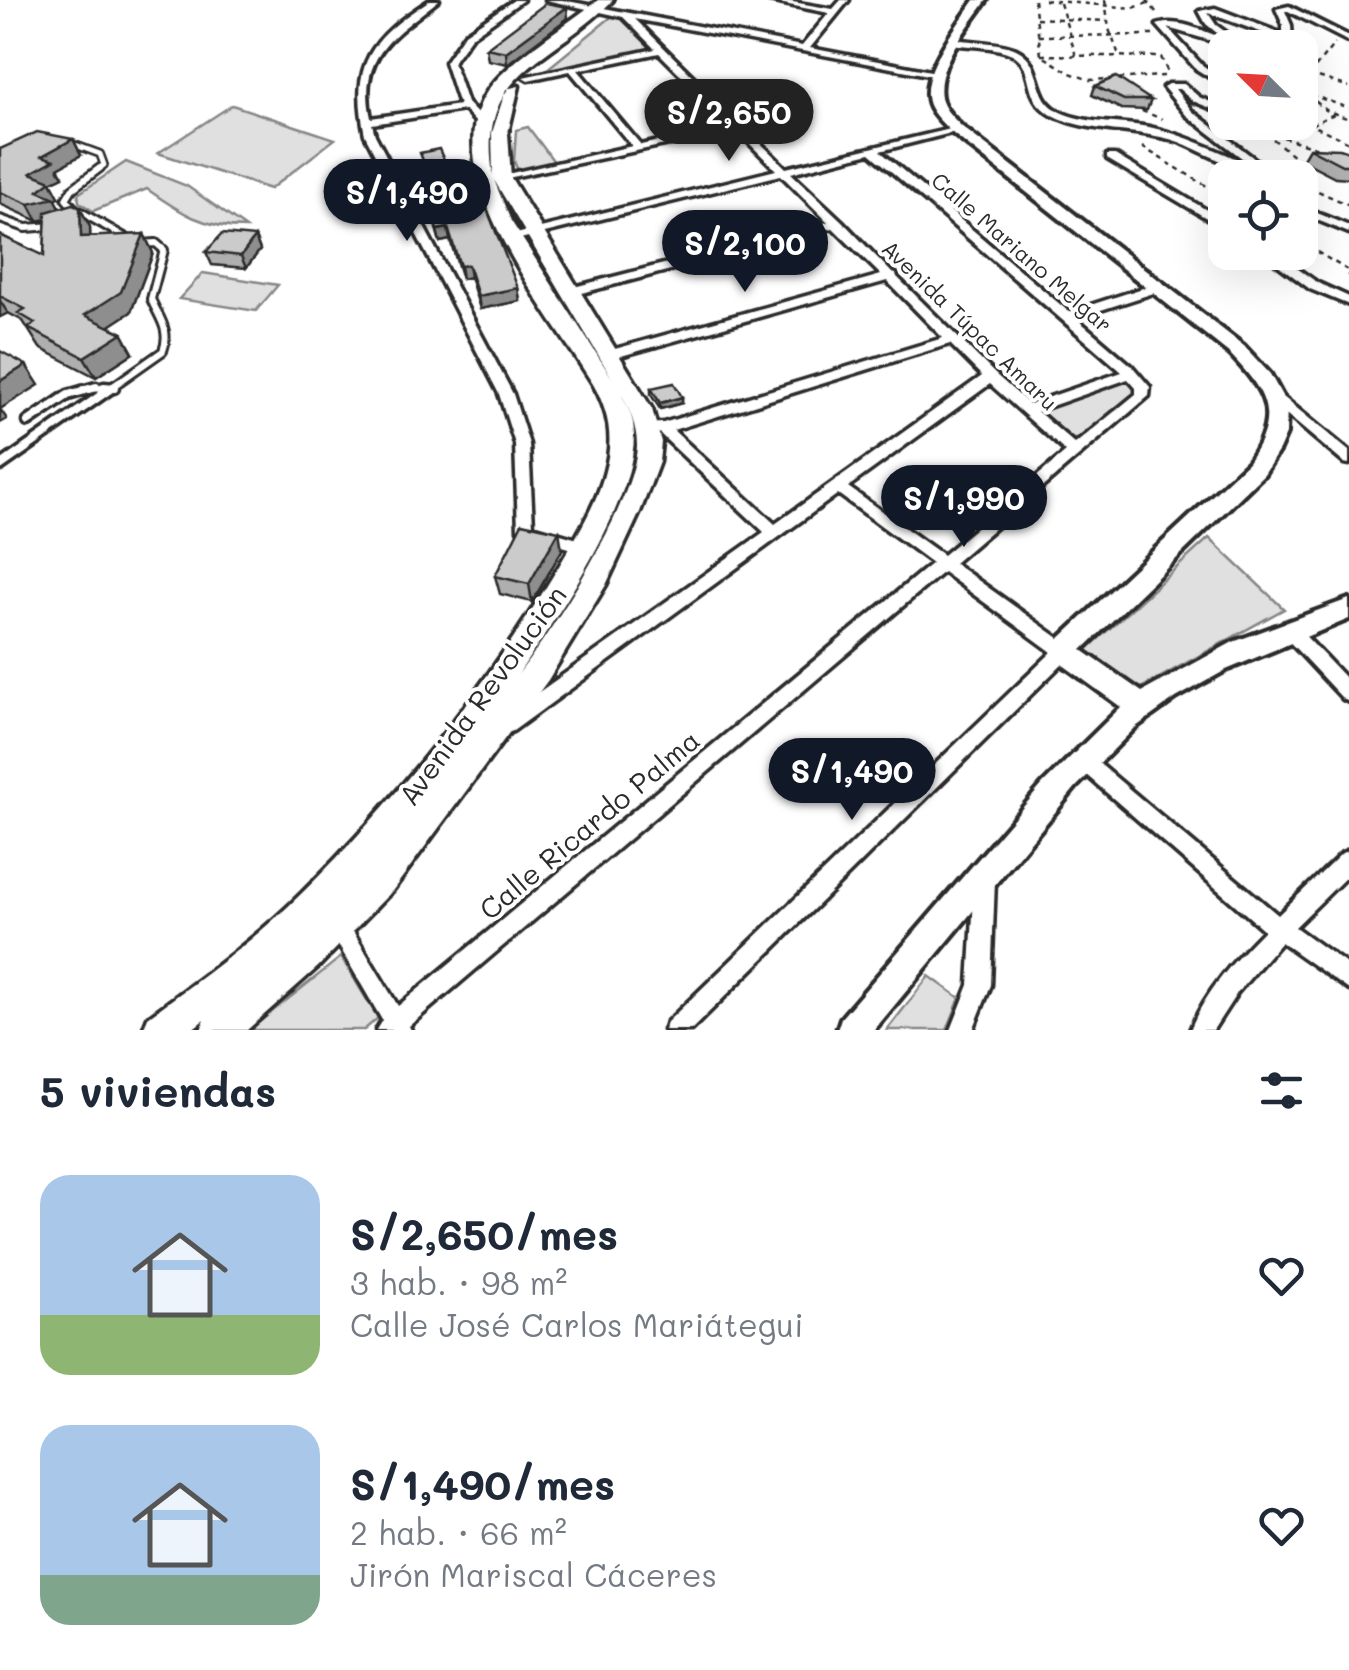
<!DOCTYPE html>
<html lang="es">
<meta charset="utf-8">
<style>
:root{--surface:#fff;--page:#f2f2f3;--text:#1f2937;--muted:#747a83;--accent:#111827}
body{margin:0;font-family:Mali,sans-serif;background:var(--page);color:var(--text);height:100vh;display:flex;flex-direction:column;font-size:38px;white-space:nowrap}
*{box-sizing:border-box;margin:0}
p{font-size:32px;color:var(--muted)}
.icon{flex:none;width:55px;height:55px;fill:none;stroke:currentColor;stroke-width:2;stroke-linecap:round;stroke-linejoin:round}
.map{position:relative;height:1030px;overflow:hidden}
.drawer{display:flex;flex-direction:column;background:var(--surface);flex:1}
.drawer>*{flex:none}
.needle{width:65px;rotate:294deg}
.buttons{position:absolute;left:1208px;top:30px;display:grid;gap:20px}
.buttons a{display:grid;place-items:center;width:110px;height:110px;border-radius:20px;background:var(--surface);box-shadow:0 10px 40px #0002;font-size:50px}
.price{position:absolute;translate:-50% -85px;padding:0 22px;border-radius:35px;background:var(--accent);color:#fff;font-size:32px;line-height:65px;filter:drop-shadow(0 2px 5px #0008)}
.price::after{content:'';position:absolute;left:50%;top:60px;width:30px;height:22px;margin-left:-15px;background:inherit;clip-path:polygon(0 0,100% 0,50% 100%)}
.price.active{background:#222;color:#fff}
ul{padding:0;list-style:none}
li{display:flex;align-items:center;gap:30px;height:250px;padding:0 40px}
li span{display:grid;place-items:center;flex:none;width:280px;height:200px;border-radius:30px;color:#555}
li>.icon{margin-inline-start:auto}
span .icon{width:120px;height:120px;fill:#fffc;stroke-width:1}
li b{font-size:42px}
h2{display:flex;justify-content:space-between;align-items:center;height:120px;padding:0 40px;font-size:42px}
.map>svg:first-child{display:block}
.green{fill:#e0e0e0;stroke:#868686;stroke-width:2.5}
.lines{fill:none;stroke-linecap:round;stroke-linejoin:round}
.lane-far2-casing{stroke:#2b2b2b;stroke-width:10}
.lane-far1-casing{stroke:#2b2b2b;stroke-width:12}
.lane-casing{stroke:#2b2b2b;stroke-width:15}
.street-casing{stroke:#2b2b2b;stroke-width:7}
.secondary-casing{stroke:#2b2b2b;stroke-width:8}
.primary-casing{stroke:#2b2b2b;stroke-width:7}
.path{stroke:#2b2b2b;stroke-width:2.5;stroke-dasharray:5 5;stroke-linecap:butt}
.lane-far2{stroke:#fff;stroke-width:5}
.lane-far1{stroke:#fff;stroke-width:6}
.lane{stroke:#fff;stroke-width:8}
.street{fill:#fff;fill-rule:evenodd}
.secondary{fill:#fff;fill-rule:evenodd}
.primary{fill:#fff;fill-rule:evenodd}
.wall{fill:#afafaf;stroke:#2b2b2b;stroke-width:2.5}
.shaded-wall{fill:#8e8e8e;stroke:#2b2b2b;stroke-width:2.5}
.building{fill:#cbcbcb;stroke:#2b2b2b;stroke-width:2.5}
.labels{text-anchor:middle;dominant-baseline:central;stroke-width:8;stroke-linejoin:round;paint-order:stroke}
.far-street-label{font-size:22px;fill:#2b2b2b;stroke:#fff}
.street-label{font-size:28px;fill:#2b2b2b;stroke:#fff}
</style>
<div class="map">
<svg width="1349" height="1030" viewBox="0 0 1349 1030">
<rect width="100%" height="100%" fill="#fff"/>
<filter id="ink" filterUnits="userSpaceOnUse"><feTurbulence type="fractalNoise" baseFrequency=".01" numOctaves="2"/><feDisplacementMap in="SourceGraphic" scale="20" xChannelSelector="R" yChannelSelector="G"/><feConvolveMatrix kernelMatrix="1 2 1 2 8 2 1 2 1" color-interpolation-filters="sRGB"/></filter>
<g filter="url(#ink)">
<g class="green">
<path d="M616,13L652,49L546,70Z"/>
<path d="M232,105L335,139L270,189L158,153Z"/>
<path d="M528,127L555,163L518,171L514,161L516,130Z"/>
<path d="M126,162L187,186L246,228C204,228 181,213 147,189L93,211L79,202L78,194Z"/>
<path d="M203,273L278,285L256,311L179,299Z"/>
<path d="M1129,377L1138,390L1135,397L1079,439H1071L1040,410Z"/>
<path d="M1209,538L1284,609L1137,690L1085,651Z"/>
<path d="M341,957L378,1018L364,1030H249Z"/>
<path d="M929,976L960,998L947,1030H887Z"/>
</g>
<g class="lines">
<defs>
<path id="lane-far2" d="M70,143L100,154L104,165L96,171"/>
<g id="lane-far1">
<path d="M100,168L72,189L66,199L74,208L128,239"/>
<path d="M0,219L26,228L53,226"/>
<path d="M83,389L114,388"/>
<path d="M109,389L163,351C171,330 159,318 151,299L164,250L156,243L141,244"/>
</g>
<g id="lane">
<path d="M104,387L114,388"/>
<path d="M28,422L68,395L96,387"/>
<path d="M0,466L113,387"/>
</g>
<g id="street">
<path d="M430,0H439C396,35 357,54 371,118L459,105L445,62L465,33L514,0H523L471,37L453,62L467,103L486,123V127H480L464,110L372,124L375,135L513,394L529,444L533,526L588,542L591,546L588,550L583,552L521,534L518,530L515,444L499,394L365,135C350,64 370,39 430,0Z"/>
<path d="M546,0H562L802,46L829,13L764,0H781L833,9L841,0H849L810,48L936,72L939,73V77L635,19L786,168L959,127V131L880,151L1069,312L1152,285H1160V291L1076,318L1132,366L1150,387L1149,396L954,563L1070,646L1072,651L1070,656L691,1030H664L667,1022L1052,652L943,572L409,1026L411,1030H376L382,1020L331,932L328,925L331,918L338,915L345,918L398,1006L932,563L838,494L513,731L507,733L501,731L498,725L501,719L764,532L659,433L643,430L641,427L643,424L663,423L943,338L887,281L614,358H604L603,355L604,352L881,275L833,228L574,295H566V289L828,222L781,175L512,241L508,240V236L776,170L736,130L498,180V176L632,146L570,71L528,80L523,77L655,49L623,17ZM659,53L731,125L641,145L578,70ZM870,153L1122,372L1029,404L995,374L897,277L896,274L892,273L842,221L791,173ZM950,344L982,376L775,524L673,430ZM1128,379L1136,388V394L1075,444L1037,411ZM990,384L1066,452L943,555L848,487Z"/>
<path d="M1289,6L1349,36V42L1288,11H1285L1291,25L1292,39L1288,42L1208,13L1216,25L1248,48H1237L1229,42L1222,44L1168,28L1202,65L1225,80V87L1196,69L1157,25C1178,18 1202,31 1223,38L1206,24L1199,11L1215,8L1283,34V25L1276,9Z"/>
<path d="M955,39C972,42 1002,42 1016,49C1047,64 1028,99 1065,114C1091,124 1122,122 1149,127C1185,135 1218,151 1251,165L1186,115L1163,87L1168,84H1184L1199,97L1225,108V114L1193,101L1179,89H1175L1192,111L1271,171C1251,180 1201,150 1179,142C1139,128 1087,134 1052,115C1020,98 1037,67 1012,54C996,46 970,47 952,44L951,42Z"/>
<path d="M1246,122L1267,125L1266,122H1276L1279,126L1270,132Z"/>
<path d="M1107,155H1115L1225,221V229L1107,159Z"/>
<path d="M1300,206L1349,226V233L1300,213Z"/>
<path d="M1261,252H1274L1318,283L1349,297V305L1310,289Z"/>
<path d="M1272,391L1277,392L1349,451V464L1344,463L1267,398L1265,395L1267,392Z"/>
<path d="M1289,623L1295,625L1349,682V702L1343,699L1283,635L1281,630L1283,625Z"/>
<path d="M1082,752L1088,754L1278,915L1342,853L1349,850V874L1295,927L1349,966V990L1281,942L1237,993L1213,1030H1190C1206,991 1235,959 1264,930L1076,766L1073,760L1076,754Z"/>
<path d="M985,870L992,873L995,880L991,985L973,1030H951L969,985L975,880L978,873Z"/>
</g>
<path id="secondary" d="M975,0H987C970,25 932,68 942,101C945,111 954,118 961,126L1244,346L1270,374L1287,405L1286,434L1279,450L1264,474L1082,650L1142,692L1233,642L1349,599V619L1226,670L1176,698L1136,727L1076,787L874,1030H837L841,1018L1043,784L1121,707L1055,659L1051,651L1055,643L1248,462C1281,415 1266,392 1230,354L951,132C944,124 935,117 930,107C915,77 958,25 975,0Z"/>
<path id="primary" d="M598,0H613C553,62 476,70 493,175L492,133L506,89L519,86L508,133L511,178L652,409L661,442L659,462L640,512L606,585L548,680L393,890L318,967L247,1030H201L205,1019L191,1030H143L148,1017C201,978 255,940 302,893C399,798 489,683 559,566C576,537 597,504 605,471C614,438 609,412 593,384C550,313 423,161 495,81C523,51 565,26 598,0ZM494,180L612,378L511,221ZM621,394C630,409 637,428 637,445C636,501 553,630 517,676C555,618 644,494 633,423C631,413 626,403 621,394Z"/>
</defs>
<use href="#lane-far2" class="lane-far2-casing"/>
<use href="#lane-far1" class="lane-far1-casing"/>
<use href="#lane" class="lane-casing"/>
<use href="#street" class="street-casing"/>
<use href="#secondary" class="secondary-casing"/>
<use href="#primary" class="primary-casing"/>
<g class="path">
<path d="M1034,0L1041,55L1070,73L1090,80L1164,76"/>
<path d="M1044,0L1133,8L1148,3"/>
<path d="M1105,0L1109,29L1119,55"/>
<path d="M1147,0L1159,16"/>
<path d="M1060,3L1076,56"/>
<path d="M1036,18L1107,21"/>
<path d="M1038,36L1156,35"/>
<path d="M1300,50L1315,63"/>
<path d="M1041,55L1161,57L1169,75"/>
<path d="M1300,71L1349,87"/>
<path d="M1309,75L1335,43"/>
<path d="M1300,89L1326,110L1349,119"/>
<path d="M1311,95L1349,108"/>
<path d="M1142,111L1162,119"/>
<path d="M1300,115L1310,124L1349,142"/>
<path d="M1283,137L1321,149"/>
<path d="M1284,137L1334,114"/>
<path d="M1273,139L1305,165"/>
<path d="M1142,147L1225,197"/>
<path d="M1300,183L1349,205"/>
<path d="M1300,242L1349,271V276"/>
</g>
<use href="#lane-far2" class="lane-far2"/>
<use href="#lane-far1" class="lane-far1"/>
<use href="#lane" class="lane"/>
<use href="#street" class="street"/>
<use href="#secondary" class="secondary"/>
<use href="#primary" class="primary"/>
</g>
<g class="wall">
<path d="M568,18L507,64L488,60L486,48Z"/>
<path d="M1095,86L1151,100L1147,110L1121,109L1092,95Z"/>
<path d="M73,139L81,155L58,168L63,176L51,182L59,197L56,200L60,208H80L90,227V237L144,234L153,253L131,312L109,326L122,333L133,353L96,377L40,348L23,321L8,313L0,317V235L44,256L46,219L38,221L0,204V149Z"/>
<path d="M1309,148L1349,152V178L1335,177L1302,160Z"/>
<path d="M432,214L518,288L520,301L480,309L470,277L462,279L450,240L440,242Z"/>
<path d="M255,237L260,250L246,268L212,265L206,252Z"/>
<path d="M651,388L682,397V403L660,409L651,395Z"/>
<path d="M562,550L532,602L500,594L495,576Z"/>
</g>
<g class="shaded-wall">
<path d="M567,7L568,18L507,64L506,52Z"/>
<path d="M73,139L81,155L58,168L63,176L51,182L59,197L56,200L64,215L38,221L29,204L38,191L31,173L42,156Z"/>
<path d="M454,183L455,189L435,192L433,186Z"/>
<path d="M80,208L90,227L91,257L81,237Z"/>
<path d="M448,228L450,240L440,242L437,230Z"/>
<path d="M144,234L153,253L131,312L96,335L85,315Z"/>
<path d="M255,237L260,250L246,268L241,256Z"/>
<path d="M468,265L470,277L462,279L460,266Z"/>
<path d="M518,288L520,301L480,309L478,296Z"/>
<path d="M0,301L8,313L0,317Z"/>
<path d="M122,333L133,353L96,377L84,357Z"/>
<path d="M26,365L39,385L0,409V381Z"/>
<path d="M682,397V403L660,409V403Z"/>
<path d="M0,409L7,419L0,423Z"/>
<path d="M559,531L562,550L532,602L529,584Z"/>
</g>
<g class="building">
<path d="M546,3L567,7L506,52L486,48Z"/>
<path d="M1116,77L1151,100H1124L1095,86Z"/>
<path d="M37,132L73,139L42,156L54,160L31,173L51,181L38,191L55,198L29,204L0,192V149Z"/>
<path d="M1309,148L1340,149L1349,152V165H1342Z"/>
<path d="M439,149L454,183L433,186L420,153Z"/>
<path d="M73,204L80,208L81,237L144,234L121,292L85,315L122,333L84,357L28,328L35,323L18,313L25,309L0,296V235L44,256L46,212Z"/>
<path d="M485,204L518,288L478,296L468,265L460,266L448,228L437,230L432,214Z"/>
<path d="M222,234L255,237L241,256L206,252Z"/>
<path d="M0,351L26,365L0,381Z"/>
<path d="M674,383L682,397L660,403L651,388Z"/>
<path d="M522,523L559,531L529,584L495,576Z"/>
</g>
</g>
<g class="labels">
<g class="far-street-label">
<text transform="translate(1022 252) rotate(41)">Calle Mariano Melgar</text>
<text transform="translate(970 325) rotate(44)">Avenida Túpac Amaru</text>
</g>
<g class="street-label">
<text transform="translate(482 695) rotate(-54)">Avenida Revolución</text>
<text transform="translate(589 824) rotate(-40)">Calle Ricardo Palma</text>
</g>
</g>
</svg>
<div class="buttons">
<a><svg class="needle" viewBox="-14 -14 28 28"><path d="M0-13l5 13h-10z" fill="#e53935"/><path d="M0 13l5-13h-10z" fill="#747a83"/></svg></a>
<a><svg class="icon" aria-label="locate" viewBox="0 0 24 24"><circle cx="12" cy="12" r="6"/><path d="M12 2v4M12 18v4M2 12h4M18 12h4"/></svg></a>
</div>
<b class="price active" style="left:729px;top:164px">S/2,650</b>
<b class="price" style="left:407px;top:244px">S/1,490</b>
<b class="price" style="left:745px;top:295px">S/2,100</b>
<b class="price" style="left:964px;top:550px">S/1,990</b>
<b class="price" style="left:852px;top:823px">S/1,490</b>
</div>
<section class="drawer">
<h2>5 viviendas<svg class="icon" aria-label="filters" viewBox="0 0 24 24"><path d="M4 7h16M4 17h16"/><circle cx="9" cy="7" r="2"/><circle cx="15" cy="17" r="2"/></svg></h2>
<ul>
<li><span style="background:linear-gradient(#a9c7e8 70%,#8fb573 0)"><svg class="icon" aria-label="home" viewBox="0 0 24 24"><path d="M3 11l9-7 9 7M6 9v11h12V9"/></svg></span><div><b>S/2,650/mes</b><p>3 hab. · 98 m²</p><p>Calle José Carlos Mariátegui</p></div><svg class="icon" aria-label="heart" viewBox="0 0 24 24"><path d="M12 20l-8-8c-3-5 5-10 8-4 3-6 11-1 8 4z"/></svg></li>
<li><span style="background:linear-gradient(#a9c7e8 75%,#7fa58c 0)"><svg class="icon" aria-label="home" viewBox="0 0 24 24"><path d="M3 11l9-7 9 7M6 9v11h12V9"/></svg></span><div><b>S/1,490/mes</b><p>2 hab. · 66 m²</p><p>Jirón Mariscal Cáceres</p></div><svg class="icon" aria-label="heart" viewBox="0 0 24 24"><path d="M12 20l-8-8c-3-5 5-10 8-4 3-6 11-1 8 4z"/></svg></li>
</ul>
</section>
